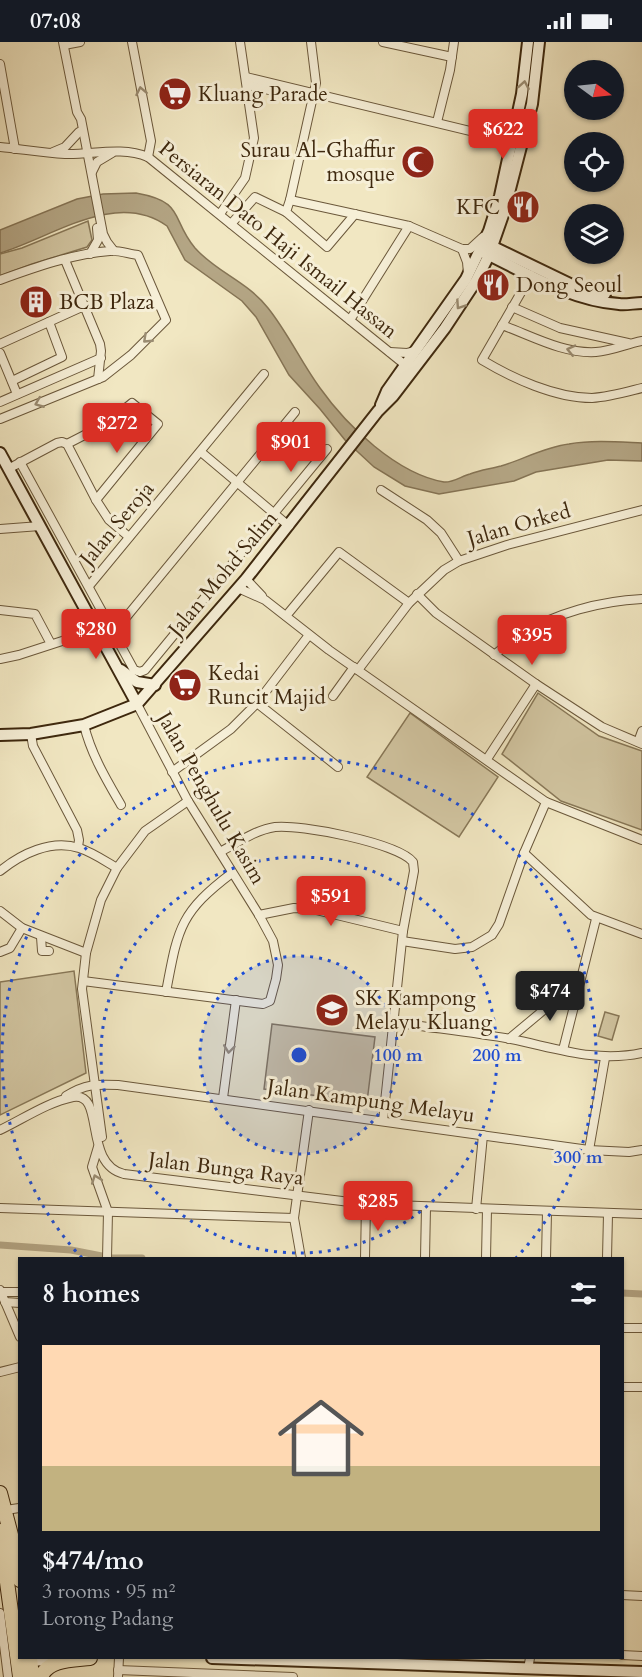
<!DOCTYPE html>
<meta charset="utf-8">
<style>
:root{--surface:#171b24;--page:#20242c;--text:#f1f3f6;--muted:#9ea1a6;--accent:#d93025}
body{margin:0;font-family:Cardo,serif;background:var(--page);color:var(--text);height:100vh;display:flex;flex-direction:column;font-size:22px;white-space:nowrap}
*{box-sizing:border-box;margin:0}
p{font-size:20px;color:var(--muted)}
.icon{flex:none;width:33px;height:33px;fill:none;stroke:currentColor;stroke-width:2;stroke-linecap:round;stroke-linejoin:round}
.map{position:relative;flex:1;overflow:hidden}
.side{position:absolute;left:18px;top:1215px;width:606px;height:402px;display:flex;flex-direction:column;background:var(--surface);border-radius:0px;box-shadow:0 2px 4px #0004}
.side>*{flex:none}
.needle{width:39px;rotate:105deg}
.tools{position:absolute;left:564px;top:18px;display:grid;gap:12px}
.tools a{display:grid;place-items:center;width:60px;height:60px;border-radius:50%;background:var(--surface);box-shadow:0 2px 4px #0004;font-size:30px}
.price{position:absolute;translate:-50% -51px;padding:0 14px;border-radius:6px;background:var(--accent);color:#fff;font-size:20px;line-height:39px;filter:drop-shadow(0 2px 3px #0008)}
.price::after{content:'';position:absolute;left:50%;top:36px;width:18px;height:14px;margin-left:-9px;background:inherit;clip-path:polygon(0 0,100% 0,50% 100%)}
.price.active{background:#222;color:#fff}
ul{padding:0;list-style:none}
li{display:grid;align-content:center;gap:12px;height:318px;padding:0 24px}
li span{display:grid;place-items:center;height:186px;border-radius:0px;color:#555}
li>.icon{margin-inline-start:auto}
span .icon{width:108px;height:108px;fill:#fffc;stroke-width:1}
li b{font-size:26px}
h2{display:flex;justify-content:space-between;align-items:center;height:72px;padding:0 24px;font-size:26px}
.status{display:flex;justify-content:space-between;align-items:center;height:42px;padding:0 30px;background:var(--surface);direction:ltr}
.status svg{height:16px;fill:currentColor}
.map>svg:first-child{display:block}
.green{fill:#d3c7a3;stroke:#887858;stroke-width:1.5}
.water{fill:#b4a685;stroke:#857455;stroke-width:1.5}
.lines{fill:none;stroke-linecap:round;stroke-linejoin:round}
.canal{stroke:#b4a685;stroke-width:7}
.street-casing{stroke:#6b583b;stroke-width:10}
.secondary-casing{stroke:#3e280e;stroke-width:14}
.highway-casing{stroke:#3e280e;stroke-width:16}
.street{stroke:#f6efd7;stroke-width:8}
.secondary{stroke:#f6efd7;stroke-width:10}
.highway{stroke:#f1e7c2;stroke-width:14}
.oneway{stroke:#9a8c72}
.ring{fill:none;stroke:#1d4ed8;stroke-width:3;stroke-dasharray:3 6}
.labels{text-anchor:middle;dominant-baseline:central;stroke-width:6;stroke-linejoin:round;paint-order:stroke}
.poi-label{font-size:21px;fill:#3e280e;stroke:#f6efd7;text-anchor:start}
.street-label{font-size:21px;fill:#3e280e;stroke:#f6efd7}
.centre{fill:#1d4ed8;stroke:#f6efd7;stroke-width:3}
.ring-label{font-size:18px;text-anchor:middle;font-weight:bold;fill:#1d4ed8;stroke:#f6efd7;stroke-width:6;stroke-linejoin:round;paint-order:stroke}
</style>
<div class="status"><b>07:08</b><svg viewBox="0 0 49 12"><path d="M0 12V9h3v3zM5 12V6h3v6zM10 12V3h3v9zM15 12V0h3v12zM26 1h20v11H26zM47 4h2v5h-2z"/></svg></div>
<div class="map">
<svg width="642" height="1635" viewBox="0 0 642 1635">
<rect width="100%" height="100%" fill="#f1e7c2"/>
<filter id="stains"><feTurbulence type="fractalNoise" baseFrequency=".00333" numOctaves="4"/><feColorMatrix values="0 0 0 0 .2 0 0 0 0 .09 0 0 0 0 .02 0 0 0 .5 -.17"/></filter>
<radialGradient id="worn" r=".72"><stop offset=".6" stop-color="#630" stop-opacity="0"/><stop offset="1" stop-color="#630" stop-opacity=".3"/></radialGradient>
<g class="green">
<path d="M88,179L92,198L87,205L32,222L0,234V212L22,206Z"/>
<path d="M538,651L599,694L642,709V788L561,759L502,712Z"/>
<path d="M410,671L498,735L459,795L367,735Z"/>
<path d="M74,929L86,1031L0,1073V940Z"/>
<path d="M605,970L619,974L612,998L598,994Z"/>
<path d="M272,982L375,995L367,1060L264,1047Z"/>
</g>
<path class="water" d="M136,151C186,160 170,176 195,206C216,230 248,240 268,266C288,291 301,320 320,346C347,384 397,432 444,440C452,441 462,434 470,432C480,428 490,427 501,424C524,417 545,405 569,402C593,398 618,400 642,401V419L608,418L536,430L514,439L439,452L405,444L374,425L345,398L320,367L289,333L256,275L242,259L185,218L167,184C116,147 51,196 0,211V188L77,157L103,152Z"/>
<g class="lines">
<g class="canal">
<path d="M0,1203L71,1208L112,1216H142"/>
<path d="M622,1251L642,1252"/>
</g>
<defs>
<g id="street">
<path d="M63,0L77,70L81,77L103,192L107,200L114,209"/>
<path d="M132,0L151,99L148,115"/>
<path d="M311,0L316,41L290,158L286,170L327,205L355,172"/>
<path d="M383,0L452,15"/>
<path d="M64,3L80,0"/>
<path d="M0,22L15,107"/>
<path d="M246,35L512,99"/>
<path d="M248,43L269,48L285,47"/>
<path d="M437,80L450,28L454,0"/>
<path d="M0,105C21,107 43,111 65,112C92,113 121,104 148,115L409,326"/>
<path d="M53,110L65,105L79,90"/>
<path d="M92,130L97,120L112,111"/>
<path d="M290,158L409,184L462,207H470L483,195"/>
<path d="M220,172L245,136L254,96L240,0"/>
<path d="M231,182L255,155L286,170"/>
<path d="M462,207L467,220L468,232"/>
<path d="M90,212L98,198L97,186"/>
<path d="M65,218L100,302L101,309L98,337"/>
<path d="M531,233L482,318C512,336 555,356 592,356C609,355 626,350 642,346"/>
<path d="M0,238C33,226 75,211 110,209C119,208 129,212 138,213L166,278L131,313L103,335L0,377"/>
<path d="M512,265L560,286L628,301"/>
<path d="M350,278L409,184"/>
<path d="M502,283C532,294 564,312 596,310C612,309 626,302 642,299"/>
<path d="M0,302L84,264"/>
<path d="M390,310L407,311L417,308"/>
<path d="M0,311L17,352"/>
<path d="M12,339L62,315L49,280"/>
<path d="M0,360L101,316"/>
<path d="M67,402L106,382L132,361L158,382L96,458"/>
<path d="M201,410L289,484"/>
<path d="M20,420L134,628L140,630L145,628L327,407"/>
<path d="M8,427L57,401L62,400L67,402L96,458L109,478L129,495"/>
<path d="M381,448L427,478L441,491L459,519"/>
<path d="M0,487L40,484"/>
<path d="M246,537L262,554"/>
<path d="M89,544L264,332"/>
<path d="M238,546L265,558L329,608L546,760L642,798"/>
<path d="M417,552L436,571L536,642L602,685L642,702"/>
<path d="M0,568L35,572L51,602"/>
<path d="M286,574L339,510L409,561"/>
<path d="M101,597L114,590L295,370"/>
<path d="M494,613C503,606 511,599 520,593C555,571 601,559 642,557"/>
<path d="M0,617L19,613L96,588"/>
<path d="M358,628L409,561L444,528L459,519L507,503L642,468"/>
<path d="M333,654L354,625"/>
<path d="M257,661L338,725"/>
<path d="M84,683C91,712 106,737 121,763"/>
<path d="M31,692L33,704L77,788L79,798L78,805"/>
<path d="M638,700L642,689"/>
<path d="M487,717L536,642"/>
<path d="M172,730L231,687L257,661L309,593"/>
<path d="M220,810C237,801 255,788 275,785C300,782 398,801 413,820L414,829L403,889L383,1079"/>
<path d="M524,811L591,873L642,892"/>
<path d="M0,829C21,812 51,797 79,806C92,810 105,819 117,826"/>
<path d="M0,869L22,886L86,911"/>
<path d="M259,873L294,866L312,867L403,889"/>
<path d="M41,895L42,909H49"/>
<path d="M402,899L455,907L472,905L492,893L499,882L524,811L546,760"/>
<path d="M0,910L10,906L22,886"/>
<path d="M83,939L263,962L270,959L276,937L278,923L273,899L259,873L188,759L137,662"/>
<path d="M166,950C178,887 179,871 232,831"/>
<path d="M393,980C432,986 472,990 511,997C556,1006 596,1021 642,1011"/>
<path d="M509,997L546,966L561,940L565,937L580,940"/>
<path d="M563,1008L596,877"/>
<path d="M66,1054C85,1042 96,1042 118,1043L589,1108L629,1110L642,1108"/>
<path d="M223,1056L236,958"/>
<path d="M0,1088C23,1077 48,1060 73,1055C106,1049 82,1122 124,1132L366,1162L642,1172"/>
<path d="M102,1095L82,947L86,911L101,858L117,826L145,789L188,759"/>
<path d="M98,1105L92,1125L108,1170L107,1216"/>
<path d="M589,1108L605,1016"/>
<path d="M0,1166L294,1176"/>
<path d="M476,1167L483,1093"/>
<path d="M301,1216L294,1176L309,1068"/>
<path d="M365,1216L366,1162"/>
<path d="M425,1216L426,1165"/>
<path d="M486,1216L487,1167"/>
<path d="M546,1216L547,1170"/>
<path d="M607,1216L608,1172"/>
<path d="M0,1248L20,1295"/>
<path d="M1,1250H20"/>
<path d="M5,1260L20,1261"/>
<path d="M622,1286H642"/>
<path d="M0,1330L20,1325"/>
<path d="M622,1345H642"/>
<path d="M6,1468L19,1466"/>
<path d="M622,1553L642,1554"/>
<path d="M0,1571L8,1635"/>
<path d="M622,1613L642,1614"/>
<path d="M528,1627L530,1616"/>
<path d="M118,1628L293,1635"/>
<path d="M118,1635L119,1616"/>
</g>
<g id="secondary">
<path d="M487,202L570,242L605,252"/>
<path d="M485,211C526,231 572,259 619,262C626,263 634,261 642,261"/>
<path d="M381,363L387,349L466,237L489,189L500,154L522,52L528,0"/>
<path d="M0,411L137,662"/>
<path d="M121,628L137,640L155,643"/>
<path d="M0,693L31,692L84,683L137,662L246,537L378,369L393,354L445,286L476,239L489,213L504,170L532,62L539,0"/>
<path d="M212,1616L642,1630"/>
<path d="M23,1617L30,1619L61,1617"/>
</g>
<g id="highway">
<path d="M0,1451L16,1512L20,1538"/>
<path d="M0,1489L20,1635"/>
<path d="M30,1616L32,1635"/>
<path d="M41,1635C48,1617 73,1618 90,1616"/>
</g>
</defs>
<use href="#street" class="street-casing"/>
<use href="#secondary" class="secondary-casing"/>
<use href="#highway" class="highway-casing"/>
<use href="#street" class="street"/>
<use href="#secondary" class="secondary"/>
<use href="#highway" class="highway"/>
</g>
<defs><path id="oneway-chevron" d="M-2-3.5L2.5 0L-2 3.5" fill="none" stroke-width="1.6" stroke-linecap="round" stroke-linejoin="round" transform="scale(1.5)"/></defs>
<g class="oneway">
<use href="#oneway-chevron" transform="translate(524 43) rotate(-80)"/>
<use href="#oneway-chevron" transform="translate(141 49) rotate(-101)"/>
<use href="#oneway-chevron" transform="translate(460 263) rotate(124)"/>
<use href="#oneway-chevron" transform="translate(147 297) rotate(137)"/>
<use href="#oneway-chevron" transform="translate(571 308) rotate(-167)"/>
<use href="#oneway-chevron" transform="translate(39 361) rotate(158)"/>
<use href="#oneway-chevron" transform="translate(229 1007) rotate(97)"/>
<use href="#oneway-chevron" transform="translate(96 1137) rotate(-110)"/>
</g>
<circle cx="299" cy="1013" r="99" fill="#1d4ed8" fill-opacity=".12"/>
<g class="ring">
<circle cx="299" cy="1013" r="99"/>
<circle cx="299" cy="1013" r="198"/>
<path d="M82 1216A297 297 0 1 1 516 1216"/>
</g>
<defs>
<symbol id="supermarket-disc" viewBox="-11 -11 22 22"><circle r="9.5" fill="#8f2418" stroke="#f6efd7"/><path d="M-6-5.5h2.5l.6 2H6L4.5 2H-2.5L-4.4-4H-6ZM-1.5 3.2a1.3 1.3 0 1 0 .1 0ZM3 3.2a1.3 1.3 0 1 0 .1 0Z" fill="#fff"/></symbol>
<symbol id="mosque-disc" viewBox="-11 -11 22 22"><circle r="9.5" fill="#8f2418" stroke="#f6efd7"/><path d="M3.5-4.9A6 6 0 1 0 3.5 4.9A5 5 0 1 1 3.5-4.9Z" fill="#fff"/></symbol>
<symbol id="restaurant-disc" viewBox="-11 -11 22 22"><circle r="9.5" fill="#8f2418" stroke="#f6efd7"/><path d="M-5-6h1v4h1v-4h1v4h1v-4h1v5L-1.5 .5V6h-2V.5L-5-1ZM5-6V6H3V1.5H1.5Q1.5-4 5-6Z" fill="#fff"/></symbol>
<symbol id="building-disc" viewBox="-11 -11 22 22"><circle r="9.5" fill="#8f2418" stroke="#f6efd7"/><path d="M-4-6H4V6H1V3H-1V6H-4ZM-2.5-4.3h1.7v1.8h-1.7ZM.8-4.3h1.7v1.8H.8ZM-2.5-1h1.7V.8h-1.7ZM.8-1h1.7V.8H.8Z" fill="#fff"/></symbol>
<symbol id="school-disc" viewBox="-11 -11 22 22"><circle r="9.5" fill="#8f2418" stroke="#f6efd7"/><path d="M0-5L7-2L0 1L-7-2ZM-4 1L0 2.5L4 1V4Q0 6-4 4Z" fill="#fff"/></symbol>
</defs>
<g fill-rule="evenodd">
<use href="#supermarket-disc" x="156" y="33" width="38" height="38"/>
<use href="#mosque-disc" x="399" y="101" width="38" height="38"/>
<use href="#restaurant-disc" x="504" y="146" width="38" height="38"/>
<use href="#restaurant-disc" x="474" y="224" width="38" height="38"/>
<use href="#building-disc" x="17" y="241" width="38" height="38"/>
<use href="#supermarket-disc" x="166" y="624" width="38" height="38"/>
<use href="#school-disc" x="313" y="949" width="38" height="38"/>
</g>
<g class="labels">
<g class="poi-label">
<text x="198" y="52">Kluang Parade</text>
<text x="395" y="108" text-anchor="end">Surau Al-Ghaffur<tspan x="395" dy="24">mosque</tspan></text>
<text x="500" y="165" text-anchor="end">KFC</text>
<text x="516" y="243">Dong Seoul</text>
<text x="59" y="260">BCB Plaza</text>
<text x="208" y="631">Kedai<tspan x="208" dy="24">Runcit Majid</tspan></text>
<text x="355" y="956">SK Kampong<tspan x="355" dy="24">Melayu Kluang</tspan></text>
</g>
<g class="street-label">
<text transform="translate(278 198) rotate(39)">Persiaran Dato Haji Ismail Hassan</text>
<text transform="translate(117 482) rotate(-50)">Jalan Seroja</text>
<text transform="translate(519 483) rotate(-16)">Jalan Orked</text>
<text transform="translate(223 532) rotate(-50)">Jalan Mohd Salim</text>
<text transform="translate(211 756) rotate(60)">Jalan Penghulu Kasim</text>
<text transform="translate(371 1059) rotate(8)">Jalan Kampung Melayu</text>
<text transform="translate(226 1127) rotate(7)">Jalan Bunga Raya</text>
</g>
</g>
<circle cx="299" cy="1013" r="9" class="centre"/>
<g class="ring-label">
<text x="398" y="1019">100 m</text>
<text x="497" y="1019">200 m</text>
<text x="578" y="1121">300 m</text>
</g>
<rect width="100%" height="100%" filter="url(#stains)"/>
<rect width="100%" height="100%" fill="url(#worn)"/>
</svg>
<div class="tools">
<a><svg class="needle" viewBox="-14 -14 28 28"><path d="M0-13l5 13h-10z" fill="#e53935"/><path d="M0 13l5-13h-10z" fill="#9ea1a6"/></svg></a>
<a><svg class="icon" aria-label="locate" viewBox="0 0 24 24"><circle cx="12" cy="12" r="6"/><path d="M12 2v4M12 18v4M2 12h4M18 12h4"/></svg></a>
<a><svg class="icon" aria-label="layers" viewBox="0 0 24 24"><path d="M12 4l9 5-9 5-9-5zM3 14l9 5 9-5"/></svg></a>
</div>
<b class="price" style="left:503px;top:118px">$622</b>
<b class="price" style="left:117px;top:412px">$272</b>
<b class="price" style="left:291px;top:431px">$901</b>
<b class="price" style="left:96px;top:618px">$280</b>
<b class="price" style="left:532px;top:624px">$395</b>
<b class="price" style="left:331px;top:885px">$591</b>
<b class="price active" style="left:550px;top:980px">$474</b>
<b class="price" style="left:378px;top:1190px">$285</b>
<section class="side">
<h2>8 homes<svg class="icon" aria-label="filters" viewBox="0 0 24 24"><path d="M4 7h16M4 17h16"/><circle cx="9" cy="7" r="2"/><circle cx="15" cy="17" r="2"/></svg></h2>
<ul>
<li><span style="background:linear-gradient(#ffd9b3 65%,#c2b280 0)"><svg class="icon" aria-label="home" viewBox="0 0 24 24"><path d="M3 11l9-7 9 7M6 9v11h12V9"/></svg></span><div><b>$474/mo</b><p>3 rooms · 95 m²</p><p>Lorong Padang</p></div></li>
</ul>
</section>
</div>
